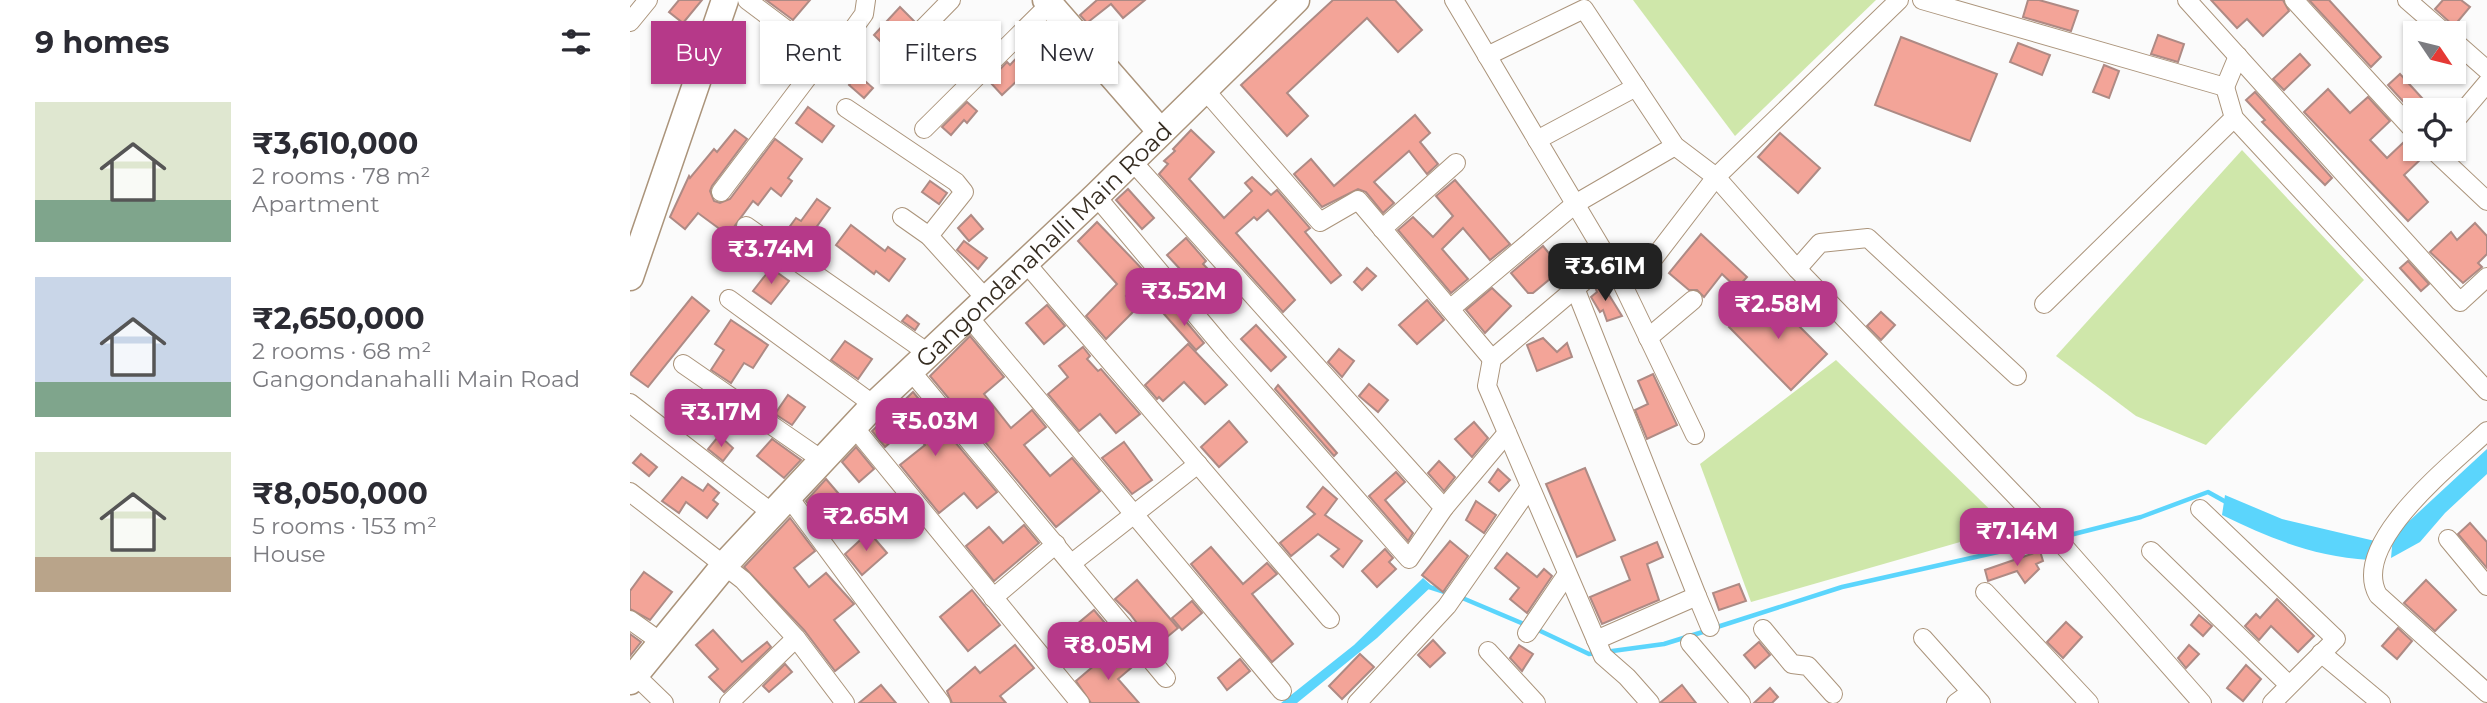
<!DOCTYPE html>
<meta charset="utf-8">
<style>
:root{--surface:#fff;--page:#f2f2f3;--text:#2b2b33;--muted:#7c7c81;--accent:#b63989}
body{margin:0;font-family:Montserrat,sans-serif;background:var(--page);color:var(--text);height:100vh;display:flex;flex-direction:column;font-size:26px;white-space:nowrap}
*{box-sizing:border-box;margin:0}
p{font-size:23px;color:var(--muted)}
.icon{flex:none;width:38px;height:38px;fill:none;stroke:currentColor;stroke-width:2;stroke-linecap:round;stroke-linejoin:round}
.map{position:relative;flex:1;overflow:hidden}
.panel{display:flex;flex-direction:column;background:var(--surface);width:630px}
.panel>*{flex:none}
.banner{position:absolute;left:21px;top:21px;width:665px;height:63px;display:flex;gap:14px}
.needle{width:46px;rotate:125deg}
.buttons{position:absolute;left:1773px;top:21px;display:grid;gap:14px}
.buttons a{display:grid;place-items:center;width:63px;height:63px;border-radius:0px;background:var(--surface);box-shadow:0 2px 5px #0004;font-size:35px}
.price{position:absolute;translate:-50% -60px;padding:0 16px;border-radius:14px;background:var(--accent);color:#fff;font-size:23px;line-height:46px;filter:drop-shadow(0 2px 4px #0008)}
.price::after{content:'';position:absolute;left:50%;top:42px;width:21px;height:16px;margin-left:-10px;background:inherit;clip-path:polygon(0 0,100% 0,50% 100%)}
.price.current{background:#222;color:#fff}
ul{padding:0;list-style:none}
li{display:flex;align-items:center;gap:21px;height:175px;padding:0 35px}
li span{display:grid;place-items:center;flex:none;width:196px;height:140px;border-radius:0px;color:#555}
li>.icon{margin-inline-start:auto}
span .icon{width:84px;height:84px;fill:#fffc;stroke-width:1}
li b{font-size:30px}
h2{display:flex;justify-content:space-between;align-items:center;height:84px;padding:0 35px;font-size:30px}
.tag{padding:0 24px;border-radius:0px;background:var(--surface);box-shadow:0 2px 5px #0004;font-size:24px;line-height:63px}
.tag.current{background:var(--accent);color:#fff}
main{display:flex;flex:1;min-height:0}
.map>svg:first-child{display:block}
.green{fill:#cfe7aa}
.water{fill:#5bd5fc}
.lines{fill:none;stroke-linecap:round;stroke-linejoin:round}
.stream{stroke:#5bd5fc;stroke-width:4.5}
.building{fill:#f3a498;stroke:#ae8a84;stroke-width:2}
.street-casing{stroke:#ab947b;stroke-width:20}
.secondary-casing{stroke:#ab947b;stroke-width:29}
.street{stroke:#fff;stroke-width:18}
.secondary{stroke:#fff;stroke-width:26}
.labels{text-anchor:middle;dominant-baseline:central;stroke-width:6;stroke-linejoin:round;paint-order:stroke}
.street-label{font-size:24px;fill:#352c21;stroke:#fff}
</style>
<main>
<section class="panel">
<h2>9 homes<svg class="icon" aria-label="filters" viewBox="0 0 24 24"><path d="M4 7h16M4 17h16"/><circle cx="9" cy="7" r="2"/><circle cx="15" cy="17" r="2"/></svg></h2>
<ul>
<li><span style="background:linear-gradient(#dfe7d0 70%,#7fa58c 0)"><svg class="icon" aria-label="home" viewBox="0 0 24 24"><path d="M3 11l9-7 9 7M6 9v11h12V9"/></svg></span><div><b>₹3,610,000</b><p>2 rooms · 78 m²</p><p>Apartment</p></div></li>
<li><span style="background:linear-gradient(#c9d6e8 75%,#7fa58c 0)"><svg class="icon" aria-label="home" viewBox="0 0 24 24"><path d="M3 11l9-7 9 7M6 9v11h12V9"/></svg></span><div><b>₹2,650,000</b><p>2 rooms · 68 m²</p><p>Gangondanahalli Main Road</p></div></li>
<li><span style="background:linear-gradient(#dfe7d0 75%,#b9a48a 0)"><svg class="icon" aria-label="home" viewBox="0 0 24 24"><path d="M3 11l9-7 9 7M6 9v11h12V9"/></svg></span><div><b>₹8,050,000</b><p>5 rooms · 153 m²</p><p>House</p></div></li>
</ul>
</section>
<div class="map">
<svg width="1857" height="703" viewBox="0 0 1857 703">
<rect width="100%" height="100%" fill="#fbfbfb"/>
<g class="green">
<path d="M1003,0H1246L1105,136Z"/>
<path d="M1612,150L1734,280L1576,445L1506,416L1426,356Z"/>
<path d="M1206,360L1379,528L1121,602L1070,464Z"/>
</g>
<g class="water">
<path d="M1857,449V474L1815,513L1790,542L1761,558L1763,536Z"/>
<path d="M1595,495L1652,519L1745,541L1739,560C1683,556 1641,539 1592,515Z"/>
<path d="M793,578L802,586L747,638L667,703H651L724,645Z"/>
</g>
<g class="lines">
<g class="stream">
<path d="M1432,537L1511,517L1578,492L1596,502"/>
<path d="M796,586L821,594"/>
<path d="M830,597L896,625"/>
<path d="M904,628L959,654L966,653"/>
<path d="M1084,628L1212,587L1421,540"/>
<path d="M975,652L1034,644L1076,631"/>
</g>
</g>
<g class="building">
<path d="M49,0H72L53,23L39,12Z"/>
<path d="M136,0H180L163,20Z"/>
<path d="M467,0H515L493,18L481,4L457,23L450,15Z"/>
<path d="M703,0H765L792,30L768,52L737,18L657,93L678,116L657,136L611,85Z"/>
<path d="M1398,0H1409L1448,11L1441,31L1393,17Z"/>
<path d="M1581,0H1653L1659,11L1633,36L1617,19L1607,28Z"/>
<path d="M1679,0H1699L1751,57L1741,67Z"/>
<path d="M1813,0H1831L1840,7L1824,26L1805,9Z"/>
<path d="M270,7L284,21L259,50L244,35Z"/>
<path d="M417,25L425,35L410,51L414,55L372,95L359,81L377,62L380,65Z"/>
<path d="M1528,35L1554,44L1548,62L1521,54Z"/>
<path d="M1271,37L1367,74L1340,141L1245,105Z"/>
<path d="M295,42L312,60L298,74L281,57Z"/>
<path d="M1388,43L1420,55L1412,75L1380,62Z"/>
<path d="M164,49L177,59L163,78L150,69Z"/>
<path d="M1670,54L1680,65L1654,90L1643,79Z"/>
<path d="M1474,65L1489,71L1479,98L1463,92Z"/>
<path d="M1770,74L1792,98L1780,109L1758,85Z"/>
<path d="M228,75L243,88L234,98L219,85Z"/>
<path d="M1698,89L1720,113L1738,97L1760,121L1740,140L1757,158L1775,141L1791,159L1774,175L1798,202L1778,221L1674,112Z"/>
<path d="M1625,92L1702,178L1695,185L1632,122L1635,120L1616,100Z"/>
<path d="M337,102L347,111L337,123L334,120L321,135L312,127Z"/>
<path d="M178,107L204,126L192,142L166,123Z"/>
<path d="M785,115L800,133L790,142L808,164L797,174L779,151L744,182L764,203L753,213L736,192L728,189L692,207L664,174L681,159L704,186Z"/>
<path d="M105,130L117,139L82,186L80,191L84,201L90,203L100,199L145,139L172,159L158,178L162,181L151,196L141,188L128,205L123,201L98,235L68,213L55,229L40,217L59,176L60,178L84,149L87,152Z"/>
<path d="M561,130L584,152L559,179L594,218L622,191L615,183L622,177L641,195L647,190L680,228L675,232L711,275L701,283L638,210L627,220L624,217L606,233L665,300L653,312L529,174L538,164L534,161L545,151L543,149Z"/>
<path d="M1150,133L1190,168L1168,193L1128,157Z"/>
<path d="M825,180L880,244L860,260L833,228L812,249L838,279L821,293L768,230L783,217L803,237L823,216L806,196Z"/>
<path d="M300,181L317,193L309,204L292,192Z"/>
<path d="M498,189L524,218L512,229L486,200Z"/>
<path d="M187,199L200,208L170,250L152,237L166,218L171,221Z"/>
<path d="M341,215L353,229L339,241L328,228Z"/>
<path d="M467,222L517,274L496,296L508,307L476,339L456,316L487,284L448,241Z"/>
<path d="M1845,223L1857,236V254L1848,263L1852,267L1833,283L1800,252L1821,232L1827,240Z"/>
<path d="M221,225L255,251L258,247L275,259L259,281L246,271L244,274L206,245Z"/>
<path d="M1071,234L1117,277L1107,288L1092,274L1074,297L1067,290H1059L1039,273Z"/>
<path d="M556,238L576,261L573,264L601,293L586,308L537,255Z"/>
<path d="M334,241L357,258L348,269L327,250Z"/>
<path d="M913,246L932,269L903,293H898L881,273Z"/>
<path d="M1778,261L1799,284L1791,291L1770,268Z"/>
<path d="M141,268L159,281L141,304L123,291Z"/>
<path d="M737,268L746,276L732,290L724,282Z"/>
<path d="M971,282L992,316L977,321L973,310L970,312L961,297L967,292L965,287Z"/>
<path d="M862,288L881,306L855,333L836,310Z"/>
<path d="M1135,292L1197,354L1161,390L1099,327Z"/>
<path d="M62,297L79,311L18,387L0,374Z"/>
<path d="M797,300L814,320L787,344L769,325Z"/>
<path d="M417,305L435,326L414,344L396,323Z"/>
<path d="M543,306L574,343L566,350L534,314Z"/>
<path d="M1251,312L1265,325L1251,340L1237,326Z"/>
<path d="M277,315L289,324L285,330L272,321Z"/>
<path d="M101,320L138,345L123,368L114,363L101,383L81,370L94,350L85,344Z"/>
<path d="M626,325L656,357L641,371L611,339Z"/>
<path d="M340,336L374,377L354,394L381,428L402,410L416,427L394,445L420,476L442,458L470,491L426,527L300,376Z"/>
<path d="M913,338L927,352L937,343L942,357L907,371L897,345Z"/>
<path d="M215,341L242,359L228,379L201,360Z"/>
<path d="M558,344L597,385L575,404L554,382L533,401L529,397L527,399L515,385Z"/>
<path d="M453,347L460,356L457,359L468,371L471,369L510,414L486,433L470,414L449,431L418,394L438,377L429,366Z"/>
<path d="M709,349L724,361L712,377L698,362Z"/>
<path d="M1023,374L1047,425L1017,439L1005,410L1018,404L1008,381Z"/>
<path d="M739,384L758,400L748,412L729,396Z"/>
<path d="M648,385L707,453L704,456L645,389Z"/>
<path d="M283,392L367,492L347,508L334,493L309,513L270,465L295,445L279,426L255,447L242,431Z"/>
<path d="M158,395L175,407L162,425L145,414Z"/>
<path d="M599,421L617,442L589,467L571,447Z"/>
<path d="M844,422L858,438L842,457L825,439Z"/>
<path d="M87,438H92L103,448L93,461L78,449Z"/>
<path d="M142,439L171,460L154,478L127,456Z"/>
<path d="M494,442L522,480L502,494L472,458Z"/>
<path d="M226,447L244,469L229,482L212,462Z"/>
<path d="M11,454L27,467L19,476L3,463Z"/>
<path d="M809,461L825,477L814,491L798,473Z"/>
<path d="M955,468L985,540L947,557L916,484Z"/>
<path d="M868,469L880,480L869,491L859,482Z"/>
<path d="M766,472L775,482L755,500L783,533L778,541L739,496Z"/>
<path d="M52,477L73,491L78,484L89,493L83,500L88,504L77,518L56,502L49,513L32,501Z"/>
<path d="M196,479L214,500L190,520L176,501Z"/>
<path d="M693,487L707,499L695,515L732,541L713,567L701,556L709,549L688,534L661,556L650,543L685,514L677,507Z"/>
<path d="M846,501L866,515L854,533L836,520Z"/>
<path d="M160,518L185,551L164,568L179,587L196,573L224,604L204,620L229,652L205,671L174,630L114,567Z"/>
<path d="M1840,523L1857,542V568L1828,534Z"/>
<path d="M394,525L409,543L364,581L336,546L359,527L373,543Z"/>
<path d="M239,532L257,553L232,575L215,554Z"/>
<path d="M820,541L838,556L813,592L792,575Z"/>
<path d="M1027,542L1033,557L1017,564L1029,600L972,624L960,597L1000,580L991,557Z"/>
<path d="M581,547L613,584L637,563L647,574L622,594L663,644L642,662L561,564Z"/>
<path d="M755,549L763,558L759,562L766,569L747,587L732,571Z"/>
<path d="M1410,551L1413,561L1406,564L1409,569L1395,583L1387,571L1358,581L1355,570Z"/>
<path d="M877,553L907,577L914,569L922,576L897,613L880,599L889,588L865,568Z"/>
<path d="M14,572L42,592L20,620L0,609V591Z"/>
<path d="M507,580L548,628L525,647L500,614L485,599Z"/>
<path d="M1796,580L1826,610L1805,631L1774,603Z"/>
<path d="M1109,584L1116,601L1089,610L1083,593Z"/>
<path d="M342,590L370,625L338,651L310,617Z"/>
<path d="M1647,599L1684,636L1668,652L1641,626L1629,640L1615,626L1626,614L1630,618Z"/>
<path d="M562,601L572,613L552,630L542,618Z"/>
<path d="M464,610L480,629L462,645L446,625Z"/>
<path d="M1569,615L1582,626L1573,636L1561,625Z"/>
<path d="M1436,622L1452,637L1433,658L1417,642Z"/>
<path d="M1768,628L1782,641L1767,659L1752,646Z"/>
<path d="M83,630L112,662L137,642L141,647L94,692L79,677L88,669L66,645Z"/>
<path d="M0,634L11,642L0,656Z"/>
<path d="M803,640L815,653L800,667L788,655Z"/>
<path d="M1129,642L1140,655L1125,668L1114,655Z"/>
<path d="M385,645L404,668L370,696L376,703H322L317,691L345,667L350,673Z"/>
<path d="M889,645L903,654L892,671L880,658Z"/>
<path d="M1559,645L1569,654L1556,668L1548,658Z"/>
<path d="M500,652L508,662L488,679L509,703H461L446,681L472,659L480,668Z"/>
<path d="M730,654L744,667L712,699L699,686Z"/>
<path d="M610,659L620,671L597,690L588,678Z"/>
<path d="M155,664L162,672L139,692L133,686Z"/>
<path d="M1616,665L1631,679L1613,701L1597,688Z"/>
<path d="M251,685L266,703H229Z"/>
<path d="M1052,685L1066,703H1031V702Z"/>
<path d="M1140,688L1148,697L1142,703H1124Z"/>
</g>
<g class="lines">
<defs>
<g id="street">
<path d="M117,0L193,57"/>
<path d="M824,0L991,281L1065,435"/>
<path d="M1292,0L1595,87L1608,56"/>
<path d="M1557,0L1830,302L1857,277"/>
<path d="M1664,0L1785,132"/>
<path d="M1777,0L1815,33"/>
<path d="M0,22L18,0"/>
<path d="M1824,41L1857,70"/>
<path d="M270,52L321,0"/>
<path d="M857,56L954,9L1045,146L1086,177L1167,269L1432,544L1572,703"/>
<path d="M1595,87L1604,118L1857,391"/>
<path d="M574,89L690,222L728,200L862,359"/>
<path d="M216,108L326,182L334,192L299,236"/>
<path d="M1824,122L1857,83"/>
<path d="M294,129L424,0"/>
<path d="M907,140L1006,87"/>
<path d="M1802,149L1857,201"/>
<path d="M91,192L193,57L221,32L234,14L236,0"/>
<path d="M466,196L591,345L779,559L814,508L502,161"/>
<path d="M272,217L299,236L356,299"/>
<path d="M116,226L298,353"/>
<path d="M752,229L826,163"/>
<path d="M979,260L862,359L857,386L973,656L997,677L1020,703"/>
<path d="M396,263L700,619"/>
<path d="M1167,269L1190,243L1238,238L1387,376"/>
<path d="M991,281L1014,271L1086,177L1269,0"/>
<path d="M945,288L1067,596L966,640"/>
<path d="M99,299L244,405"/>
<path d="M1414,304L1604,118"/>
<path d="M820,309L945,204L1045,146"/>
<path d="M338,316L652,691"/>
<path d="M1018,338L1063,300"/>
<path d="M53,364L192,460"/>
<path d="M280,370L536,678"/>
<path d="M0,403L142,513"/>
<path d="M224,427L450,703"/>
<path d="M1857,431C1824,463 1719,543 1748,595L1857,693"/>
<path d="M0,492L113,580L166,638L215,703"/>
<path d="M158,496L311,703"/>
<path d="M814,508L877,433"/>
<path d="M1570,509L1706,639L1642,703"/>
<path d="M1818,539L1857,586"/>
<path d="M1521,551L1659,685"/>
<path d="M442,563L568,464"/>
<path d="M1355,592L1459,703"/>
<path d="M1067,596L1080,627"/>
<path d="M363,598L426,544"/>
<path d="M0,620L31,642"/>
<path d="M1133,629L1162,664L1178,666L1203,694"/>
<path d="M897,633L937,574"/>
<path d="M1293,638L1351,703"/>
<path d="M1060,643L1111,703"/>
<path d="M858,651L906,703"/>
<path d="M1691,653L1751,703"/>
<path d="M5,675L34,703"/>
<path d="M99,703L166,638"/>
<path d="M727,703L817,606L900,487"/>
<path d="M1326,703L1341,692"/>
</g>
<g id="secondary">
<path d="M416,0L531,132"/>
<path d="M0,277L95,0"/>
<path id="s1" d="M0,681L98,561L244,405L466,196L666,0"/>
</g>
</defs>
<use href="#street" class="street-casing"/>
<use href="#secondary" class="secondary-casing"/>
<use href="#street" class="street"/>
<use href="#secondary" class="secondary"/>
</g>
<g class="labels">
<g class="street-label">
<text stroke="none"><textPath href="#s1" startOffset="602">Gangondanahalli Main Road</textPath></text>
</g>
</g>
</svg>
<div class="buttons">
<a><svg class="needle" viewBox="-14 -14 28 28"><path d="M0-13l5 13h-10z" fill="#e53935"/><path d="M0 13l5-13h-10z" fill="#7c7c81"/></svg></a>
<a><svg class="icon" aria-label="locate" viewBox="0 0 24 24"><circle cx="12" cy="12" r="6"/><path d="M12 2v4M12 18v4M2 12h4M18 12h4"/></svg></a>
</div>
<b class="price" style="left:141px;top:286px">₹3.74M</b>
<b class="price current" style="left:975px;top:303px">₹3.61M</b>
<b class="price" style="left:554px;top:328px">₹3.52M</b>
<b class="price" style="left:1148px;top:341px">₹2.58M</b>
<b class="price" style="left:91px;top:449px">₹3.17M</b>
<b class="price" style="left:305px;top:458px">₹5.03M</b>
<b class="price" style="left:236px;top:553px">₹2.65M</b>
<b class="price" style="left:1387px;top:568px">₹7.14M</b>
<b class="price" style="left:478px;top:682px">₹8.05M</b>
<div class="banner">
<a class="tag current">Buy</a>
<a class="tag">Rent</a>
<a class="tag">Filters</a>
<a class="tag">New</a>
</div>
</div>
</main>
